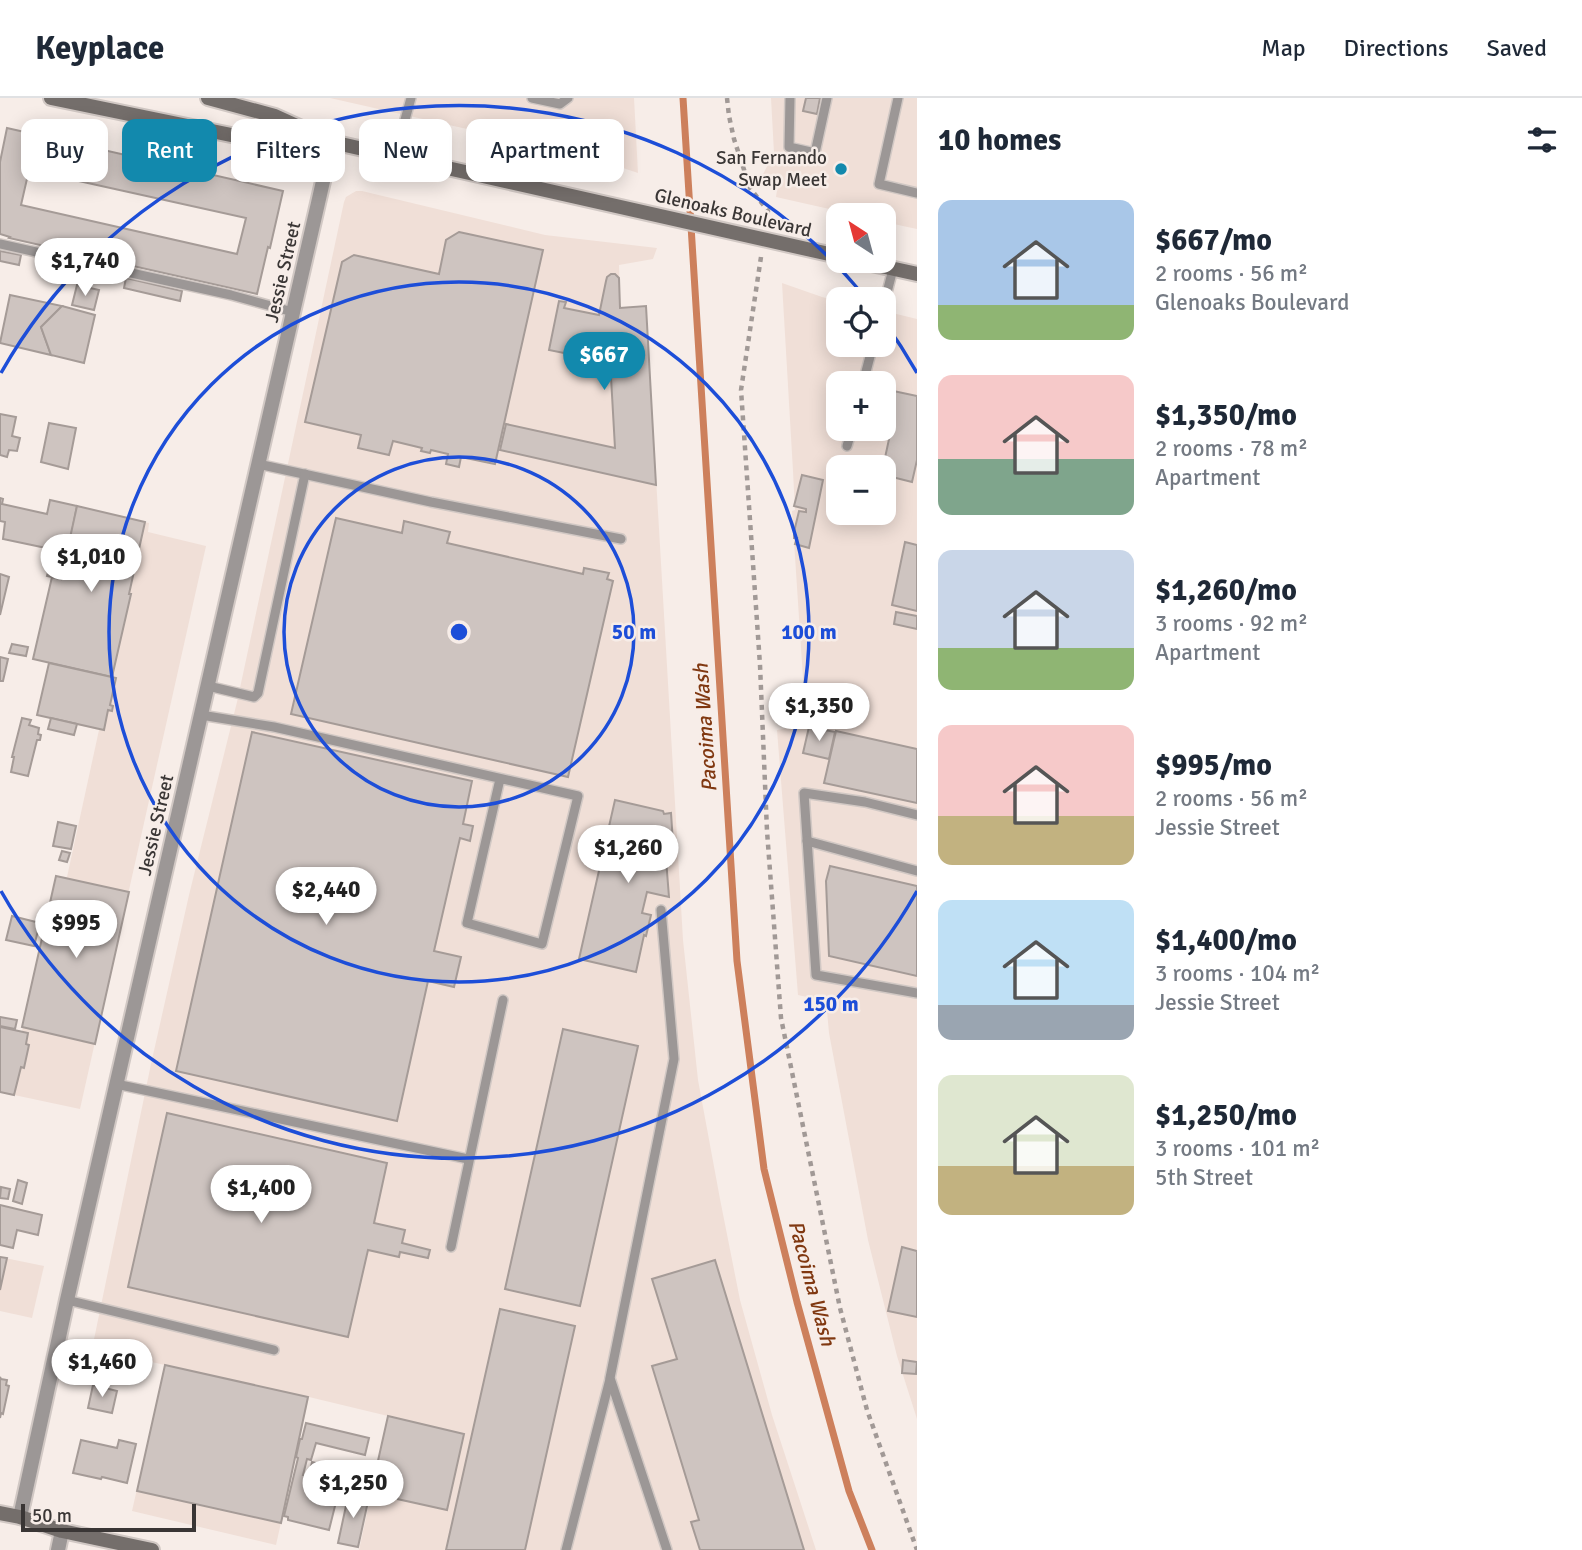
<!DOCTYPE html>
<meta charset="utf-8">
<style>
:root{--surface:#fff;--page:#f2f2f3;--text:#1f2937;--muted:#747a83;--line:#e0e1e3;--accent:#1289ad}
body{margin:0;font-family:Signika,sans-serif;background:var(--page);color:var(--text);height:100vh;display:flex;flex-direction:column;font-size:26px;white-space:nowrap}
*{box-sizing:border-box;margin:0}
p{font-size:23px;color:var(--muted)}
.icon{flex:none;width:38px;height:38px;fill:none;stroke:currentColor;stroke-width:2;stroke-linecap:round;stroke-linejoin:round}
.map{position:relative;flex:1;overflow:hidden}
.sheet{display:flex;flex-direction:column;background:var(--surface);width:665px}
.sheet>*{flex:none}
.guide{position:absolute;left:21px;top:21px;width:665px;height:63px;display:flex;gap:14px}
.needle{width:46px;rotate:324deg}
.controls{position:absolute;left:826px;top:105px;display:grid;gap:14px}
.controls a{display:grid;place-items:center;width:70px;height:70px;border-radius:14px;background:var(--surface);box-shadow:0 4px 18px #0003;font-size:35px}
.scale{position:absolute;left:21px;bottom:18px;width:175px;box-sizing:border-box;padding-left:7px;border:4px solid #3a3635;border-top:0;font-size:19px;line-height:24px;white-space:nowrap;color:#3a3635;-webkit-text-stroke:5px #f7ede8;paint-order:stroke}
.price{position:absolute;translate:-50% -60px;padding:0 16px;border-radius:24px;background:#fff;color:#222;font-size:23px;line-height:46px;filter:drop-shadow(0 2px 4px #0008)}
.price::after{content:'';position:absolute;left:50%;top:42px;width:21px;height:16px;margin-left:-10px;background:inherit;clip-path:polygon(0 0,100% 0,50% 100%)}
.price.on{background:var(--accent);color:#fff}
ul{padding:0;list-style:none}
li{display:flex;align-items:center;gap:21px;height:175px;padding:0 21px}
li span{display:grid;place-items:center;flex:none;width:196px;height:140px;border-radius:14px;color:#555}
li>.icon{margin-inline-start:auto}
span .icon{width:84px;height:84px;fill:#fffc;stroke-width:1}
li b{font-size:30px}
h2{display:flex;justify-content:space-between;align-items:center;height:84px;padding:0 21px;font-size:30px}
.pill{padding:0 24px;border-radius:14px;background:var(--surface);box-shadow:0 4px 18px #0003;font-size:24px;line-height:63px}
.pill.on{background:var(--accent);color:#fff}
header{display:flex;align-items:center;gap:42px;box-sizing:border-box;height:98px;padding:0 35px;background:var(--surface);border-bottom:2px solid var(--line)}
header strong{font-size:33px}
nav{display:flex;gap:38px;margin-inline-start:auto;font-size:24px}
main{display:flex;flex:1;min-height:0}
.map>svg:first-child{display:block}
.built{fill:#f0dfd7;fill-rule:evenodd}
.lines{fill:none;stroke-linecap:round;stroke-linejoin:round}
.stream{stroke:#cd805c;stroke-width:7}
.building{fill:#cec4c0;stroke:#a59b97;stroke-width:2;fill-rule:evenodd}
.lane-casing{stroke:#d1c8c4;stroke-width:12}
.street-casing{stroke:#d1c8c4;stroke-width:18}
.secondary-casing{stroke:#d1c8c4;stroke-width:18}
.path{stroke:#a19996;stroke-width:4.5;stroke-dasharray:5 5;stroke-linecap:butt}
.lane{stroke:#9c9796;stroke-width:9}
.street{stroke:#9c9796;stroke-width:14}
.secondary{stroke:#746e6b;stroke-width:14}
.ring{fill:none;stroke:#1d4ed8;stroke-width:3.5}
.poi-dot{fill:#1289ad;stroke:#f7ede8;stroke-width:2.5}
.labels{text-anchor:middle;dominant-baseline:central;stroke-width:5;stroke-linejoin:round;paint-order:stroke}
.poi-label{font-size:19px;fill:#3a3635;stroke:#f7ede8;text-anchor:end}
.street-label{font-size:19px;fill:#3a3635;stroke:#f7ede8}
.water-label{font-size:21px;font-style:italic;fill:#803811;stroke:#f7ede8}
.centre{fill:#1d4ed8;stroke:#f7ede8;stroke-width:3.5}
.ring-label{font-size:21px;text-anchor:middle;font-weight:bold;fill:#1d4ed8;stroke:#f7ede8;stroke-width:5;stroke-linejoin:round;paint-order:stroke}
</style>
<header>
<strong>Keyplace</strong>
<nav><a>Map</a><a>Directions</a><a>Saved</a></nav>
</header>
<main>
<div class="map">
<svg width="917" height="1452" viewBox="0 0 917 1452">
<rect width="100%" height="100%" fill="#f7ede8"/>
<g class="built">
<path d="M330,0H634L638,75L590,59Z"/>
<path d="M771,0H917V131L884,124V117H856L776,99L777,92L758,86L774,55Z"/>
<path d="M356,93H362L545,137L657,150L653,161L619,167L620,209L646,208L683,842L698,982L720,1101L740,1202L772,1317L816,1452H359L388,1318L309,1299L276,1447L132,1413L165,1267L92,1251L151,966L189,797L237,604L344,104L346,99Z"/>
<path d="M782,185L822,199L838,203V247H884V213L917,221V1321L897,1258L868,1142L829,935L827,913L829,904L798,897L777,632L806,626L792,413L795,412L793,373ZM838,285H884V331H838ZM838,369H884V415H838Z"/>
<path d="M77,408L149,425L148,434L206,448L80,1011L0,994V929L22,933L56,778L67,779L99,632L37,617L49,565L33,561L52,479L61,481Z"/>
<path d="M0,1159L44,1168L32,1220L0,1213Z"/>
</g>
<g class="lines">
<path class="stream" d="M683,0L737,863L764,1071L797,1204L849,1393L872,1452"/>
</g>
<g class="building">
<path d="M806,0H820L817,16L803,13Z"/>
<path d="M598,26L606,27L603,44L595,42Z"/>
<path d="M7,30L283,93L270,150L268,149L257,196L9,140L10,139L0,136V64ZM29,72L246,120L237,156L21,107Z"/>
<path d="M459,134L543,152L495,366L461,359L459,369L446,366L448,356L431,352L430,355L421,353L422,350L393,343L389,357L358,350L361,337L305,324L342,164L354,157L439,176L446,142Z"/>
<path d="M0,153L21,157L19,167L0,163Z"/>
<path d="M54,164L93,172L90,183L52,175Z"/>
<path d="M611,176H615L619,180L620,210L646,208L656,387L500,352L506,326L615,350L611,279L615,261L574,252V257L549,252L559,203L566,204L564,210L599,217L606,183L607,179Z"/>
<path d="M126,180L182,193L180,203L124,190Z"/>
<path d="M77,187L99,192L94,212L72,207Z"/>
<path d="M10,197L62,208L41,229L51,257L0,245Z"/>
<path d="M62,208L95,217L84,265L51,257L41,229Z"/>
<path d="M884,291L917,298V362L912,384L884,377L883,369L891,332L884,330Z"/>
<path d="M0,316L16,319L12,338L20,340L17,353L9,352L7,359L0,357Z"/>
<path d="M49,325L76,330L68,371L41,364Z"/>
<path d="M802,377L823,382L809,450L795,446L797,440H794V434L799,413L806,414V411L794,408Z"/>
<path d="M0,400L3,401L2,406L47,416L50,402L77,408L69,448L53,444L51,451L3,441L5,424L0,423Z"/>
<path d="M77,408L145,424L129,496H131L112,579L33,561L52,479L61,481Z"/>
<path d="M336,420L402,435L404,423L450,434L447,445L583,476L584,470L609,475L607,481L613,483L568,679L291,616Z"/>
<path d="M905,444L917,447V513L892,507Z"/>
<path d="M52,458L66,461L61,481L47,478Z"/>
<path d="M0,476L9,479L0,517Z"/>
<path d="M896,514L917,518V531L894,526Z"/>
<path d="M12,546L28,549L26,558L9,555Z"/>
<path d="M0,559L8,561L3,583H0Z"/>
<path d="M49,565L116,580L110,607L113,608L112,613L108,612L104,632L37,617Z"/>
<path d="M22,620L31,622L29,627L39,630L38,636L41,637L40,642H37L28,678L11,674L14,659H12Z"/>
<path d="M51,620L77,626L74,637L48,631Z"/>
<path d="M809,629L835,634L829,661L803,655Z"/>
<path d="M836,633L917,651V705L824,685Z"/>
<path d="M252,634L472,683L463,726L473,728L470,743L460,740L434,853L461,859L454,889L428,883L397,1023L176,973Z"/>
<path d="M615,702L663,713L664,716L671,715L674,760L666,761L669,799L647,794L642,815L651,817L646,838L644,837L636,874L579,861Z"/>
<path d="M58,724L76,728L71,751L53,748Z"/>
<path d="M62,753L70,755L67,764L59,762Z"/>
<path d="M830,768L917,788V878L829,858L826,783Z"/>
<path d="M56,778L129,794L95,946L22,929Z"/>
<path d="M12,818L40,825L34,848L6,842Z"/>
<path d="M0,919L17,922L15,931L0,928Z"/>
<path d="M0,929L28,935L26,946L29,947L24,970L21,969L14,997L0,994Z"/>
<path d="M563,931L638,948L580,1208L505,1191Z"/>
<path d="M167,1015L387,1065L374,1125L405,1132L402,1145L430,1152L428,1160L400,1154L399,1159L368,1152L348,1239L128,1189Z"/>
<path d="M18,1082L27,1085L22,1106L13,1103Z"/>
<path d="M1,1089L10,1091L8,1101L0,1100Z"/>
<path d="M0,1107L42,1117L38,1137L17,1132L13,1150L0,1147Z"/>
<path d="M902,1149L917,1153V1219L888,1213Z"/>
<path d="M0,1159L7,1160L0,1192Z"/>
<path d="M715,1162L804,1452H700L691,1424L699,1422L652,1268L677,1261L652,1181Z"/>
<path d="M500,1211L575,1228L525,1452H446Z"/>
<path d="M903,1262L917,1264L916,1276L902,1275Z"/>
<path d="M165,1267L308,1299L281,1425L137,1393Z"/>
<path d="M0,1279L1,1281L7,1282L6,1287L9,1288L3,1316L1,1315L0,1320Z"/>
<path d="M93,1287L117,1293L112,1315L88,1310Z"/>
<path d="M388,1318L464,1336L447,1412L379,1397L377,1405L369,1403Z"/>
<path d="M306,1325L369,1340L365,1357L316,1345L311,1362L307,1361L303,1377L309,1378L312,1364L327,1368L324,1380L341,1384L329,1432L288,1422V1419L284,1418L298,1360L296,1359L300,1341H302Z"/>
<path d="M81,1342L117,1350L119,1342L136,1346L127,1385L102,1379L101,1381L73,1375Z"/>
<path d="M349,1394L369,1399L358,1449L338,1445Z"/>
</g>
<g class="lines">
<defs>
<g id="lane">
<path d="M532,0L560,6L568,0"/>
<path d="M790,0L789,49L815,55L827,0"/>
<path d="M898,0L879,86L917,95"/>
<path d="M395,58L411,0"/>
<path d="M0,146L231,197L293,214"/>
<path d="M884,206L893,171"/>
<path d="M863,285L873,247"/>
<path d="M847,348L852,331"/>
<path d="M258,366L431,404L621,441"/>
<path d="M208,588L254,599L258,595L305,376"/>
<path d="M201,617L274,629L578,698L542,846L467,825L500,681"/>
<path d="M917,717L865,704L804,695L816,877L917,895"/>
<path d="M807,743L917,773"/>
<path d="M661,812L674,961L610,1280L667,1452"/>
<path d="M116,986L468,1061"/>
<path d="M451,1149L503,902"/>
<path d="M67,1202L274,1252"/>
<path d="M566,1452L610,1281"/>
</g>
<g id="street">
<path d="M20,1419L67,1202L332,44"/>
<path d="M58,1452L62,1433"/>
</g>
<g id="secondary">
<path d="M51,0L265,44H327"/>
<path d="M208,0L275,18L332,44L838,158"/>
<path d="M858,163L917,176"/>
<path d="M0,1415L20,1419L62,1433L152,1452"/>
</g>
</defs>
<use href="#lane" class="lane-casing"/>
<use href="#street" class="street-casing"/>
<use href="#secondary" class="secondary-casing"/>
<g class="path">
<path d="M727,0L729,18L734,41L750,90L768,113L766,126"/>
<path d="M761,159L741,292L760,567L767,733L781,920L840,1210L867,1312L917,1452"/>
</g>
<use href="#lane" class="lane"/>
<use href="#street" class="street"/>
<use href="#secondary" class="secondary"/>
</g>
<g class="ring">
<circle cx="459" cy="534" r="175"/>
<circle cx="459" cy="534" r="350"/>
<path d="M917 793A526 526 0 0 1 1 793M1 275A526 526 0 0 1 865 199M885 225A526 526 0 0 1 917 275"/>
</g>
<circle class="poi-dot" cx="841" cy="71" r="7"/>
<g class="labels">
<g class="poi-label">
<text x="827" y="60">San Fernando<tspan x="827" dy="22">Swap Meet</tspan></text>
</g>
<g class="street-label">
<text transform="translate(733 115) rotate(13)">Glenoaks Boulevard</text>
<text transform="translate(283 174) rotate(-77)">Jessie Street</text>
<text transform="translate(156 727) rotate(-77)">Jessie Street</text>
</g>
<g class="water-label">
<text transform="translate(705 630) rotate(-94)">Pacoima Wash</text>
<text transform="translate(812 1185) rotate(75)">Pacoima Wash</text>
</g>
</g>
<circle cx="459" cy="534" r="10" class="centre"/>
<g class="ring-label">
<text x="634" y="541">50 m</text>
<text x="809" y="541">100 m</text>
<text x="831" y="913">150 m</text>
</g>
</svg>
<div class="controls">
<a><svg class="needle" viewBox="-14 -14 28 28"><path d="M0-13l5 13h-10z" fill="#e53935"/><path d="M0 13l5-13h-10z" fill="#747a83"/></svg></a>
<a><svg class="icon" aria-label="locate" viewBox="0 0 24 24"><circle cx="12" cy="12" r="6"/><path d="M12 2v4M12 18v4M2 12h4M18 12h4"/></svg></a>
<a>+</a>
<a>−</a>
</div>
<div class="scale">50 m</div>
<b class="price" style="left:85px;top:200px">$1,740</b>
<b class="price on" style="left:604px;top:294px">$667</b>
<b class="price" style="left:91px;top:496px">$1,010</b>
<b class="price" style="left:819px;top:645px">$1,350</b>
<b class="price" style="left:628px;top:787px">$1,260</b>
<b class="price" style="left:326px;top:829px">$2,440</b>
<b class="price" style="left:76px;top:862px">$995</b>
<b class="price" style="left:261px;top:1127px">$1,400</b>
<b class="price" style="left:102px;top:1301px">$1,460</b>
<b class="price" style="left:353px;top:1422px">$1,250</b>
<div class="guide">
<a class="pill">Buy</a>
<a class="pill on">Rent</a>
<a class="pill">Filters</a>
<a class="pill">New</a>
<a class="pill">Apartment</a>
</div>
</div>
<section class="sheet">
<h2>10 homes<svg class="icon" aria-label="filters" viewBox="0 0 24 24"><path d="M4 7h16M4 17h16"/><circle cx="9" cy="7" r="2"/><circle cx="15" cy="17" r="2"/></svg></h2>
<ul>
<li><span style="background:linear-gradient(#a9c7e8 75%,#8fb573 0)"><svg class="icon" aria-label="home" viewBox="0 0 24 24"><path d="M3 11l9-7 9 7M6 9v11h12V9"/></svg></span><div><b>$667/mo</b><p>2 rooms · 56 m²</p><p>Glenoaks Boulevard</p></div></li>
<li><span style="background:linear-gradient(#f6c9c9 60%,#7fa58c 0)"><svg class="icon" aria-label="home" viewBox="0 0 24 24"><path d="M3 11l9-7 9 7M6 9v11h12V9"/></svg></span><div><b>$1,350/mo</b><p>2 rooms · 78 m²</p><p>Apartment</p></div></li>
<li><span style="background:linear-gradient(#c9d6e8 70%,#8fb573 0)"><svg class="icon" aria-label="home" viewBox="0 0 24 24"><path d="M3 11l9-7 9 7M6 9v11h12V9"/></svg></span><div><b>$1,260/mo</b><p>3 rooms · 92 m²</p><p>Apartment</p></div></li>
<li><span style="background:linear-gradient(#f6c9c9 65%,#c2b280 0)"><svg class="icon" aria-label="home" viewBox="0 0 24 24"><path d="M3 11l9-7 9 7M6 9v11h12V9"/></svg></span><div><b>$995/mo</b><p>2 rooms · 56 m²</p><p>Jessie Street</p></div></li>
<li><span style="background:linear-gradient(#bfe0f5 75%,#9aa5b1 0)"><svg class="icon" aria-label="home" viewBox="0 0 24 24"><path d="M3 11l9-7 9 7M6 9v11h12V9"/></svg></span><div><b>$1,400/mo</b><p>3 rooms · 104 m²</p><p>Jessie Street</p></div></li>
<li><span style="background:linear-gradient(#dfe7d0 65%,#c2b280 0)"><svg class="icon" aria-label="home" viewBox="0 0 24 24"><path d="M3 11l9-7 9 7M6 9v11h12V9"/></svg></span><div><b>$1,250/mo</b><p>3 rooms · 101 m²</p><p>5th Street</p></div></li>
</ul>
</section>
</main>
